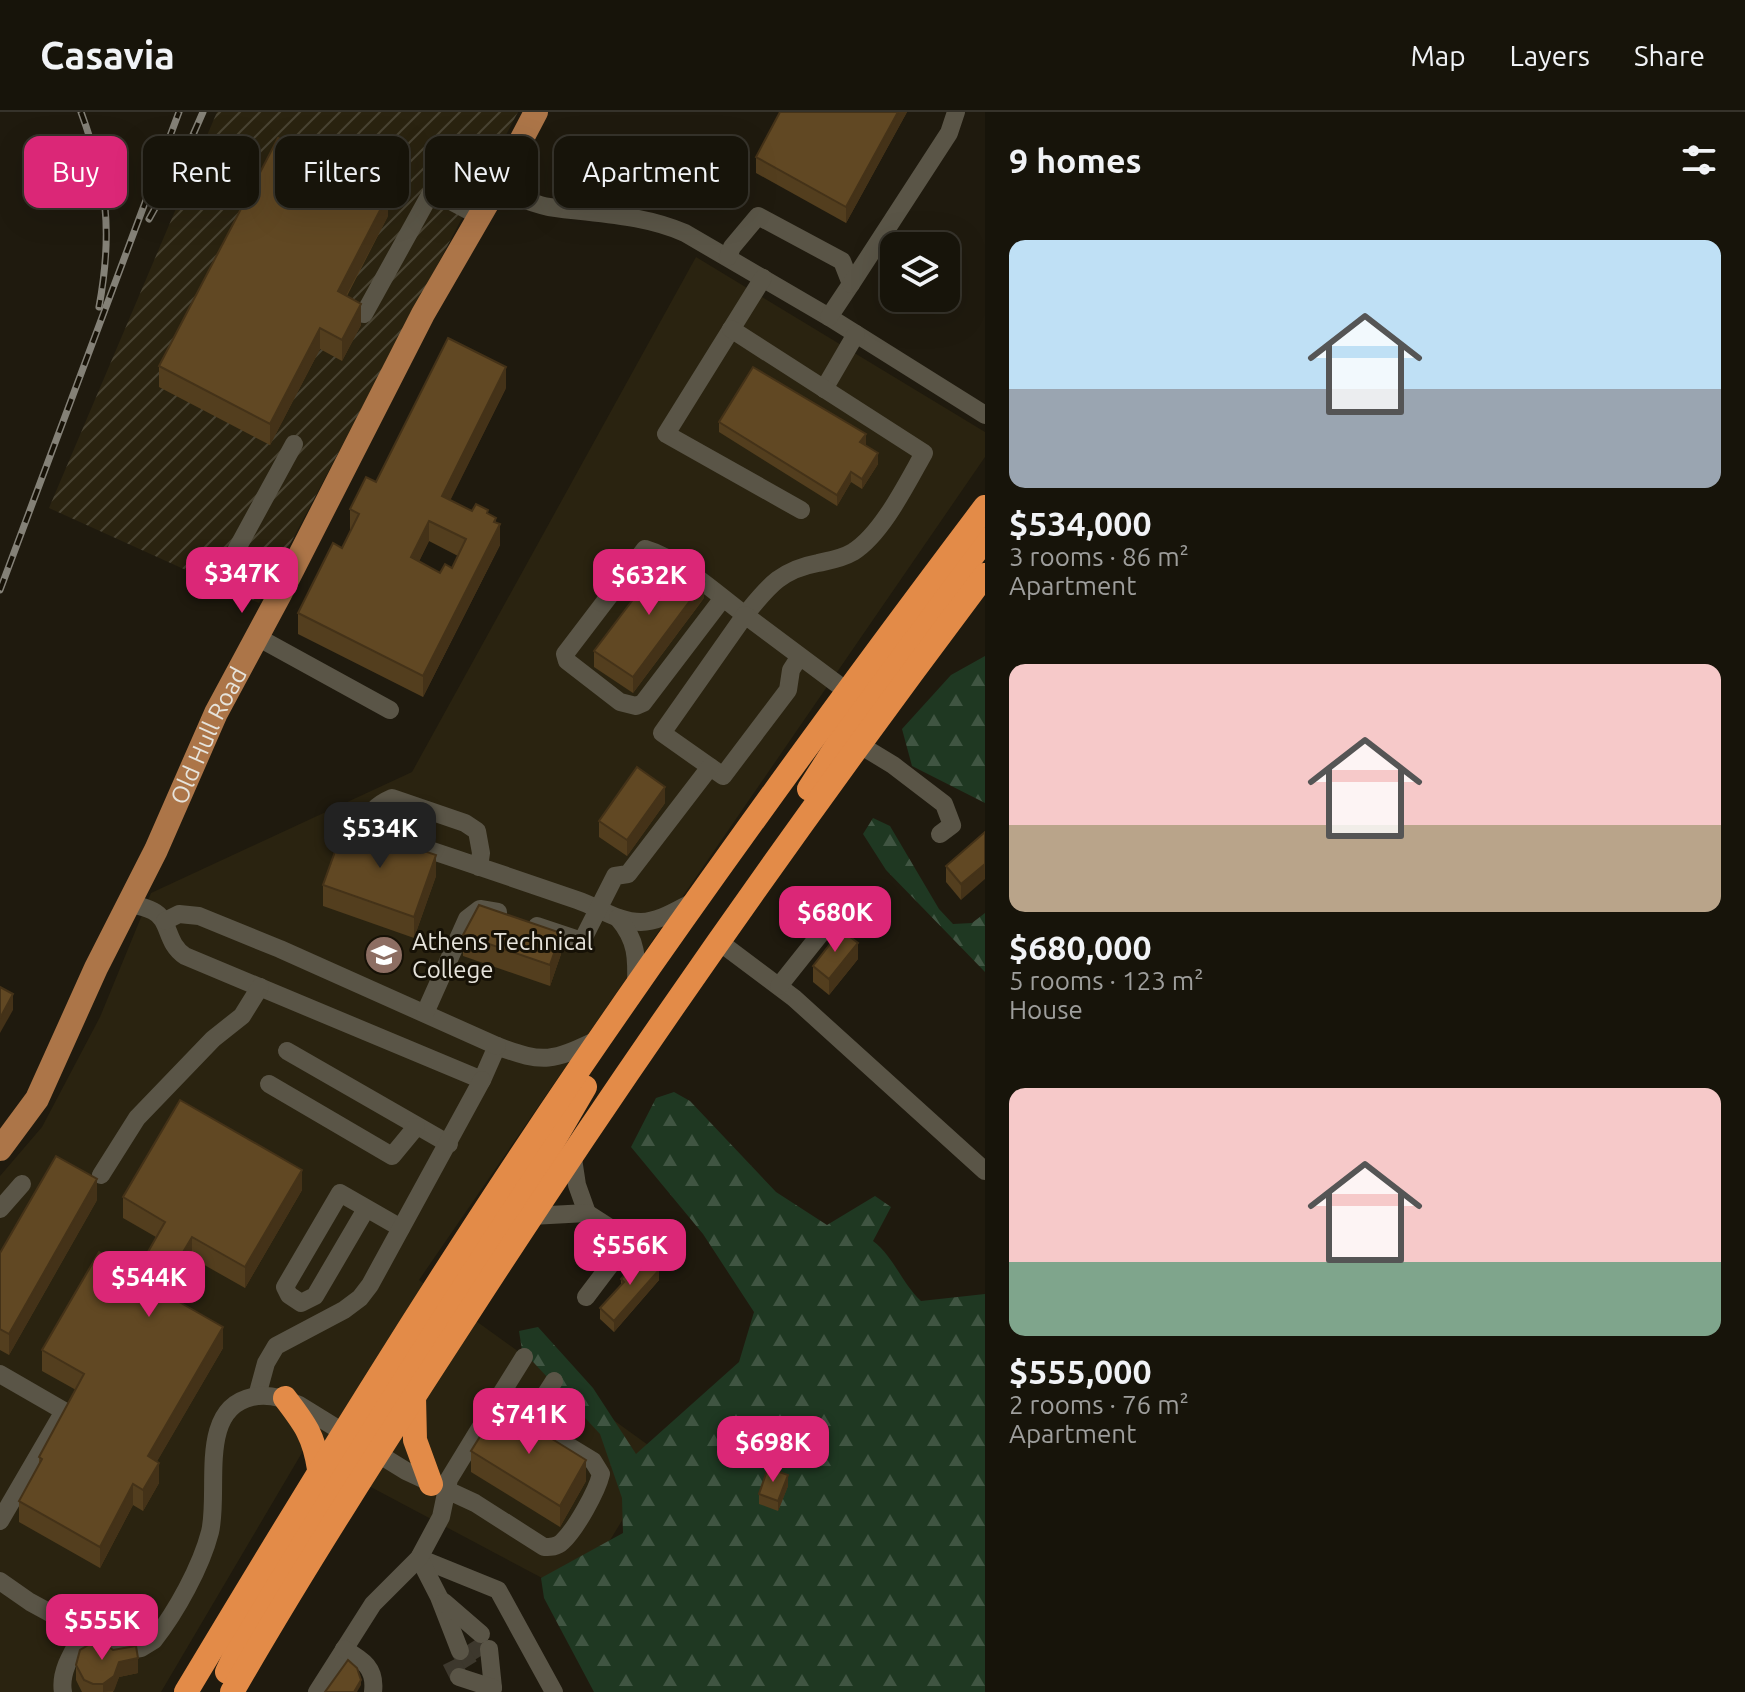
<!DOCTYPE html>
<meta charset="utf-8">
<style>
:root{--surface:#17140a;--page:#201d13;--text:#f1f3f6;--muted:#9e9e9c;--line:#36332b;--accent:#db2777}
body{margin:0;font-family:Ubuntu,sans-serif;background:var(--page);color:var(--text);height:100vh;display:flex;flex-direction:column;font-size:30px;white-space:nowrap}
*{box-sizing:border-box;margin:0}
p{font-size:26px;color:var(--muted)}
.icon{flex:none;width:44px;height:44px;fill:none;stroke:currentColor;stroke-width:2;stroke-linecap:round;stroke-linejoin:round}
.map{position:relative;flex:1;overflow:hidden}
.side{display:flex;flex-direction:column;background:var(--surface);width:760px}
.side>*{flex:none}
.hud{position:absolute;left:24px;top:24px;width:760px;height:72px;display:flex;gap:16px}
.fabs{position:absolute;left:880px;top:120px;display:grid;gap:16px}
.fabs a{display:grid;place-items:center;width:80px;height:80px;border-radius:16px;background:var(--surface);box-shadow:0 8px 32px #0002,0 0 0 2px var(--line);font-size:40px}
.price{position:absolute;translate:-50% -68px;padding:0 18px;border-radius:16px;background:var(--accent);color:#fff;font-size:26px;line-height:52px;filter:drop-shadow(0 2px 4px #0008)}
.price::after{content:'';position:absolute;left:50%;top:48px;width:24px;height:18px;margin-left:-12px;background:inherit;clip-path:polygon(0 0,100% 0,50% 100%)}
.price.active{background:#222;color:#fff}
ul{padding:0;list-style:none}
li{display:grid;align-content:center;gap:16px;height:424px;padding:0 24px}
li span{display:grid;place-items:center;height:248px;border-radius:16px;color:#555}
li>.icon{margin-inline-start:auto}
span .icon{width:144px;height:144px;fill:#fffc;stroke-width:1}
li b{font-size:34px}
h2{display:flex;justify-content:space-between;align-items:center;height:96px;padding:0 24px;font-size:34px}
.chip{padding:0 28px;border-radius:16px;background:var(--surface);box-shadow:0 8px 32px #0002,0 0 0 2px var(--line);font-size:28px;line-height:72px}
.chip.active{background:var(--accent);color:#fff}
header{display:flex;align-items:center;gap:48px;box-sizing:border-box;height:112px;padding:0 40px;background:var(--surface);border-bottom:2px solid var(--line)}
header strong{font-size:38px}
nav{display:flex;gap:44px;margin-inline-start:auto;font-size:28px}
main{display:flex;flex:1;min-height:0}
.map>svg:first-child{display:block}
.built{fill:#2a2310}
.industrial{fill:url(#industrial-furrows)}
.forest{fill:url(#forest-firs)}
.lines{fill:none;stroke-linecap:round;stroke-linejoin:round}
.minor-tunnel{stroke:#3d382d;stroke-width:18;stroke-dasharray:18 9;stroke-linecap:butt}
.minor{stroke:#5a5547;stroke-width:18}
.major{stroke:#ac7548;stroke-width:24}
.highway{stroke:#e38b48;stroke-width:24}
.rail-casing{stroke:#848177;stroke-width:7}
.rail{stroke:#161106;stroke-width:4;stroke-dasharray:12;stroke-linecap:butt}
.wall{fill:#533e1e;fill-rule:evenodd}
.shaded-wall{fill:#443218}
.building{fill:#614823;stroke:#443218;stroke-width:2;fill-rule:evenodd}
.labels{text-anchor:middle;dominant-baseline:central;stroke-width:6;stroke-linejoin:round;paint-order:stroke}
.street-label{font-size:24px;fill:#e6e3db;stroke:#161106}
.poi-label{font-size:24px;fill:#e6e3db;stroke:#161106;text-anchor:start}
</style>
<header>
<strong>Casavia</strong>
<nav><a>Map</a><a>Layers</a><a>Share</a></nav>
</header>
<main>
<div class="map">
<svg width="985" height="1580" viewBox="0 0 985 1580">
<defs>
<pattern id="industrial-furrows" width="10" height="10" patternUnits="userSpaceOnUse" patternTransform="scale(2)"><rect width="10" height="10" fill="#2a2310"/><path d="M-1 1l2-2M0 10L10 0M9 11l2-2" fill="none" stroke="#494332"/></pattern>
<pattern id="forest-firs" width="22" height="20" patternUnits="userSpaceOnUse" patternTransform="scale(2)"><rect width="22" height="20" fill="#1f3822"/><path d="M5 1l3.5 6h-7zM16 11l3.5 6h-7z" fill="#405542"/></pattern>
</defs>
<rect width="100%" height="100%" fill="#1f1a0e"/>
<path class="built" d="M696,145L985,320V345L419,1168L662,1343L576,1484L303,1339L161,1580H0V1064L42,1015L100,905L151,781L412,660Z"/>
<path class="industrial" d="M217,0H518L259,491L49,396Z"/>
<g class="forest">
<path d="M985,544V691L912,654L902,617L951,563Z"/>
<path d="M873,706L890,714L939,797L953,812L972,811L985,801V860L886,758L863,722Z"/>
<path d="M674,980L690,989L776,1080L827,1113L875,1084L891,1095L873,1129C894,1145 901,1170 921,1189L985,1182V1580H594L544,1486L541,1466L623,1421L622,1386L600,1322L522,1238L519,1219L538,1215L593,1276L636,1342L739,1250L754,1200L703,1122L631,1035L656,986Z"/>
</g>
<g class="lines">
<g class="minor-tunnel">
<path d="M472,1530L481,1544"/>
<path d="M460,1539L469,1554"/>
<path d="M451,1549L459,1565"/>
</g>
<g class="minor">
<path d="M496,76C513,83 531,92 549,95C595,102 642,102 685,121L829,205L985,303"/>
<path d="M728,145L732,135L758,104L842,149L851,172L829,205"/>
<path d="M763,166L666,322L801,398"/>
<path d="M851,172L949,21L956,0"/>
<path d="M364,202L432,79L479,104"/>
<path d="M824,277L856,222"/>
<path d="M283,476L248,466L227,455L294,332"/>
<path d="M723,486L643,591L636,594L620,590L567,549L565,542L645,437C679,447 717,482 745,503C768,475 780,458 818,451C831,448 841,447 853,440C882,422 907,371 924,341L731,217"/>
<path d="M257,525L390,598"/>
<path d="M800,544L791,558L788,578L723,664L662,621L745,503L848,580"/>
<path d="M860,633L893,653L944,692L952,713L940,722"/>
<path d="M479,755L481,741L477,719L465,711L392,686C376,693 370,699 366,717C437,740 507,764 577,788C598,795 618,810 641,810C659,810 677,798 693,790"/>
<path d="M128,791C136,793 146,795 153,799C171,808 165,831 185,844L482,968L497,934C546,953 554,948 599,927"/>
<path d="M618,806C637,828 637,846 636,875"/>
<path d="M165,809L179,802L199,804L280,837L497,934"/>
<path d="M537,814L582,829L615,764L628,762L710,655"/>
<path d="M718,829L794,886L985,1059"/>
<path d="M779,874L822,820"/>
<path d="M425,901L467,807L480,797L498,800"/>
<path d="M287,939L449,1032"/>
<path d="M269,972L392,1044L416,1015"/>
<path d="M572,1040L577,1073L587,1101"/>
<path d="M101,1063L137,1006L213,927L242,904L260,875"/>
<path d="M0,1097L22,1072"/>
<path d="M366,1097L315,1184L301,1191L289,1183L285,1175L340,1081L401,1116"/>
<path d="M531,1104L587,1101L629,1128L586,1185"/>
<path d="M0,1262L64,1299L0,1409"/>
<path d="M257,1284L266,1251L276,1234L344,1198L360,1186L370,1173L482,968"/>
<path d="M496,1290L524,1245"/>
<path d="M528,1310L554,1269"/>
<path d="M419,1446L498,1478L554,1580"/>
<path d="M419,1446L439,1485L460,1539"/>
<path d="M0,1469L30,1490L111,1534L128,1538L141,1536L154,1528C176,1500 201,1455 210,1420C220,1379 197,1297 252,1285C268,1281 284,1286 299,1293L406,1359L475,1391L544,1435C551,1435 557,1435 562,1430C576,1417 597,1379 601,1362L593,1349L496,1290L449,1367L441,1405L419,1446L373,1492L317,1580"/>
<path d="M444,1490L481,1522"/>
<path d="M344,1537C363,1548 376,1556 373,1580"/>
<path d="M489,1537L493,1576"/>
<path d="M459,1565L493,1576"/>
<path d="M63,1580C59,1559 75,1536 85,1518"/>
</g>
<path class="major" id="s1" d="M0,1037L37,987L96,856L156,738L216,601L280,482L423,202L496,76L536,0"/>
<g class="highway">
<path d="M809,677L868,585L985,427"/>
<path d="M414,1285L415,1328L431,1372"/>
<path d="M285,1286C305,1312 314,1324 319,1357"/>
<path d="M227,1560L255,1500L288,1443L533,1064L585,975"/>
<path d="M186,1580C313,1368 442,1158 581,954C711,764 847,578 985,395"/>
<path d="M232,1580C305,1453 385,1329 465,1206C629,952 803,705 985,463"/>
</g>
<defs>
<g id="rail">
<path d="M81,0C107,71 113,119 99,195"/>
<path d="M149,107L182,48L203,0"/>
<path d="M0,478L179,0"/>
</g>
</defs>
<use href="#rail" class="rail-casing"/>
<use href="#rail" class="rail"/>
</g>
<g class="wall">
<path d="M780,0H907L846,111L756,61V45Z"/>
<path d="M388,104L347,184L361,213L342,249L320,237L270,333L159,275V254Z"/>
<path d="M506,276L450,388L472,399L488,402L496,410L500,433L423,585L298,522V501L342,436L351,418H350V397L376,370ZM429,429L458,444L452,456L440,461L419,449Z"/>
<path d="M719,310L865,333L878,352L862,377L851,370L837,394L719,320Z"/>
<path d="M704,486L633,581L594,555V539Z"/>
<path d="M665,691L627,744L599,725V709Z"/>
<path d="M985,720L961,788L946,770V754Z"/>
<path d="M436,764L414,826L323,794V773Z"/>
<path d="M463,823L561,842L550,874L463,844Z"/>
<path d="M858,847L829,883L813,870V854Z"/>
<path d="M302,1078L245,1176L192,1146L170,1184L223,1236L157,1349L159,1371L143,1399L133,1393L100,1456L19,1410V1389L39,1354V1345L76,1278L42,1259V1238L136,1161L156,1125L123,1106V1085Z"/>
<path d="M97,1088L9,1243L0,1238V1141Z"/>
<path d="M621,1167L659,1168L614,1220L600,1207V1196L621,1173Z"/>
<path d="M471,1339L586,1369L560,1415L471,1360Z"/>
<path d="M788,1374L778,1399L759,1392V1382Z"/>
<path d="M76,1553L138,1561L119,1565L113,1580H82L76,1568Z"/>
</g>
<g class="shaded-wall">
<path d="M898,0H907L846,111V95Z"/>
<path d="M388,83V104L338,199V179Z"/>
<path d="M361,192V213L342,249V228Z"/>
<path d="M320,216V237L270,333V312Z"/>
<path d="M506,255V276L442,405V384Z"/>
<path d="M866,322V333L860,341V330Z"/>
<path d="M878,341V352L862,377V367Z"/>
<path d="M851,360V370L837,394V383Z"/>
<path d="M496,406V419L500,412V433L423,585V564Z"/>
<path d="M429,409V429L411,466V445Z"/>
<path d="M704,470V486L633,581V565Z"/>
<path d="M665,675V691L627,744V728Z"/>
<path d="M436,743V764L414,826V805Z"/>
<path d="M985,752V767L961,788V772Z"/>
<path d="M561,821V842L550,874V853Z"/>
<path d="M858,831V847L829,883V867Z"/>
<path d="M13,882V898L0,921V906Z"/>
<path d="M302,1058V1078L245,1176V1155Z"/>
<path d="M97,1067V1088L9,1243V1222Z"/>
<path d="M192,1125V1146L160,1200V1179Z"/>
<path d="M659,1158V1168L614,1220V1209Z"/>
<path d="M223,1215V1236L148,1365V1344Z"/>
<path d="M586,1348V1369L560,1415V1394Z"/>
<path d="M159,1351V1371L143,1399V1378Z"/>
<path d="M788,1363V1374L778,1399V1389Z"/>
<path d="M133,1372V1393L100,1456V1435Z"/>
<path d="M138,1546V1561L119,1565L114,1579L103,1580V1572L119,1550Z"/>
<path d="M361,1568V1573L357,1580H354Z"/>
</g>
<g class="building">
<path d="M780,0H898L846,95L756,45Z"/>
<path d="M278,26L388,83L338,179L361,192L342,228L320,216L270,312L159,254Z"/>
<path d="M448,226L506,255L442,384L472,399L476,392L488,398L487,401L496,406L494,410L500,412L423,564L298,501L333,431L342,436L359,402L350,397L366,365L376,370ZM429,409L466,427L452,456L445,452L440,461L411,445Z"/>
<path d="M753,255L866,322L860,330L878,341L862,367L851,360L837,383L719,310Z"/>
<path d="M666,444L704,470L633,565L594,539Z"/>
<path d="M637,655L665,675L627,728L599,709Z"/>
<path d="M345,712L436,743L414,805L323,773Z"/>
<path d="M985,720V752L961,772L946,754Z"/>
<path d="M479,793L561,821L550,853L463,823Z"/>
<path d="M841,818L858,831L829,867L813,854Z"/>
<path d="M0,875L13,882L0,906Z"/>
<path d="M180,988L302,1058L245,1155L192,1125L160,1179L223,1215L148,1344L159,1351L143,1378L133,1372L100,1435L19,1389L42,1347L39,1345L84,1262L42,1238L99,1140L136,1161L165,1110L123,1085Z"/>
<path d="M56,1044L97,1067L9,1222L0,1217V1141Z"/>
<path d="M643,1143L659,1158L614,1209L600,1196L624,1170L621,1167Z"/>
<path d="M499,1294L586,1348L560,1394L471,1339Z"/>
<path d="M768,1356L788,1363L778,1389L759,1382Z"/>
<path d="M92,1531H104L113,1538L136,1534L138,1546L119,1550L114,1564L103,1572H93L84,1568L76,1553L80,1538Z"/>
<path d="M348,1548L357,1556L361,1568L354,1580H325Z"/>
</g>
<defs>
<symbol id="university-disc" viewBox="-11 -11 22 22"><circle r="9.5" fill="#8d6e63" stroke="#161106"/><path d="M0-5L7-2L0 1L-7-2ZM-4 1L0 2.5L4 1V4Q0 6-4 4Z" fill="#fff"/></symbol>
</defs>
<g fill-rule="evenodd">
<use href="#university-disc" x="362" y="821" width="44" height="44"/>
</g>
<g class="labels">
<g class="street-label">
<text stroke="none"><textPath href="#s1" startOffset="464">Old Hull Road</textPath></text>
</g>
<g class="poi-label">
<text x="412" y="829">Athens Technical<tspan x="412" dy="28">College</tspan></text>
</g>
</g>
</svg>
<div class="fabs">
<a><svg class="icon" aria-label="layers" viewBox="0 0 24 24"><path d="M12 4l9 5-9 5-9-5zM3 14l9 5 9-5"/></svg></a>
</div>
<b class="price" style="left:242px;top:503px">$347K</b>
<b class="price" style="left:649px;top:505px">$632K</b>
<b class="price active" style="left:380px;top:758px">$534K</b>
<b class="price" style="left:835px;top:842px">$680K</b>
<b class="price" style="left:630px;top:1175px">$556K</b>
<b class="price" style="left:149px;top:1207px">$544K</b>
<b class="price" style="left:529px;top:1344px">$741K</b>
<b class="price" style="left:773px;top:1372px">$698K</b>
<b class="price" style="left:102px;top:1550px">$555K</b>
<div class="hud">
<a class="chip active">Buy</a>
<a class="chip">Rent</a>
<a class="chip">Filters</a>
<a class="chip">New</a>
<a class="chip">Apartment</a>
</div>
</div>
<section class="side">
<h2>9 homes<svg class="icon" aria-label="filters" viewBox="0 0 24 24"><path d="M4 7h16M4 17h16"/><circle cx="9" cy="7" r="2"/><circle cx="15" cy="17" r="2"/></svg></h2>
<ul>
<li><span style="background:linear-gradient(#bfe0f5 60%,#9aa5b1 0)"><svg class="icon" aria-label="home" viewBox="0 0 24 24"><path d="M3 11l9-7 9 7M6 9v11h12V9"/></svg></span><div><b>$534,000</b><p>3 rooms · 86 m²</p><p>Apartment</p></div></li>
<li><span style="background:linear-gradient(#f6c9c9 65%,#b9a48a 0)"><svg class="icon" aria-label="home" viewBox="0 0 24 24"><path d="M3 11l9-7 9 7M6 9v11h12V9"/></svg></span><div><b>$680,000</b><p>5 rooms · 123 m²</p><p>House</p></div></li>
<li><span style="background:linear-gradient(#f6c9c9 70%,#7fa58c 0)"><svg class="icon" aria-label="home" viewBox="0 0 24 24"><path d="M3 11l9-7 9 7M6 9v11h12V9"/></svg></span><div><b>$555,000</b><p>2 rooms · 76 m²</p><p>Apartment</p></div></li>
</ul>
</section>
</main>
